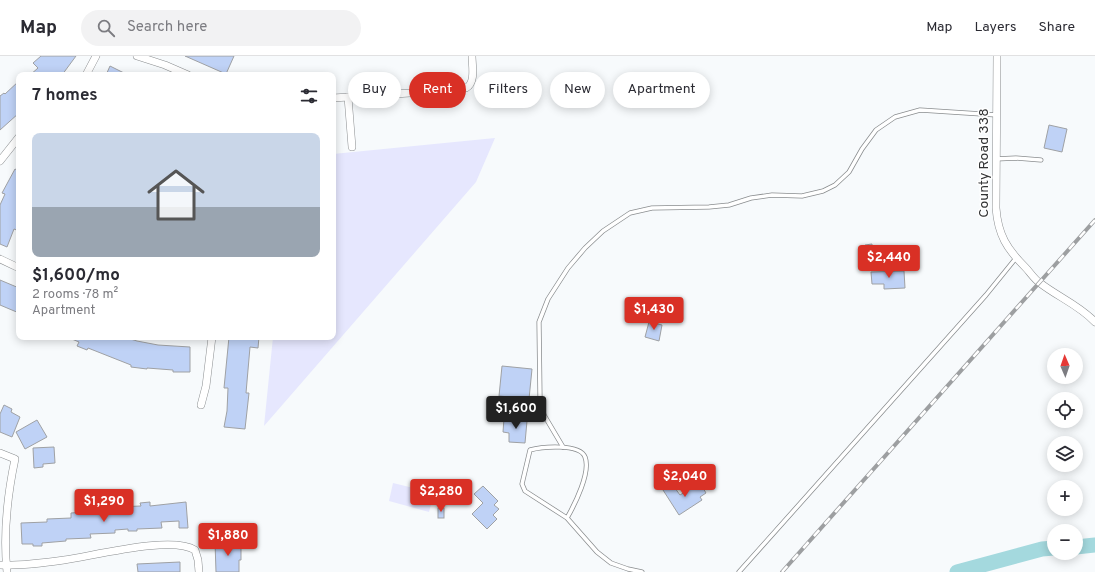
<!DOCTYPE html>
<meta charset="utf-8">
<style>
:root{--surface:#fff;--page:#f2f2f3;--text:#2b2b33;--muted:#7c7c81;--line:#e1e1e2;--accent:#d93025}
body{margin:0;font-family:Overpass,sans-serif;background:var(--page);color:var(--text);height:100vh;display:flex;flex-direction:column;font-size:15px;white-space:nowrap}
*{box-sizing:border-box;margin:0}
p{font-size:13px;color:var(--muted)}
.icon{flex:none;width:22px;height:22px;fill:none;stroke:currentColor;stroke-width:2;stroke-linecap:round;stroke-linejoin:round}
.map{position:relative;flex:1;overflow:hidden}
.side{position:absolute;left:16px;top:16px;width:320px;height:268px;display:flex;flex-direction:column;background:var(--surface);border-radius:8px;box-shadow:0 2px 10px #0003}
.side>*{flex:none}
.guide{position:absolute;left:348px;top:16px;width:380px;height:36px;display:flex;gap:8px}
.needle{width:26px;rotate:358deg}
.tools{position:absolute;left:1047px;top:292px;display:grid;gap:8px}
.tools a{display:grid;place-items:center;width:36px;height:36px;border-radius:50%;background:var(--surface);box-shadow:0 2px 10px #0003;font-size:20px}
.price{position:absolute;translate:-50% -34px;padding:0 9px;border-radius:4px;background:var(--accent);color:#fff;font-size:13px;line-height:26px;filter:drop-shadow(0 1px 2px #0008)}
.price::after{content:'';position:absolute;left:50%;top:24px;width:12px;height:9px;margin-left:-6px;background:inherit;clip-path:polygon(0 0,100% 0,50% 100%)}
.price.current{background:#222;color:#fff}
ul{padding:0;list-style:none}
li{display:grid;align-content:center;gap:8px;height:212px;padding:0 16px}
li+li{border-top:1px solid var(--line)}
li span{display:grid;place-items:center;height:124px;border-radius:8px;color:#555}
li>.icon{margin-inline-start:auto}
span .icon{width:72px;height:72px;fill:#fffc;stroke-width:1}
li b{font-size:17px}
h2{display:flex;justify-content:space-between;align-items:center;height:48px;padding:0 16px;font-size:17px}
.chip{padding:0 14px;border-radius:18px;background:var(--surface);box-shadow:0 2px 10px #0003;font-size:14px;line-height:36px}
.chip.current{background:var(--accent);color:#fff}
header{display:flex;align-items:center;gap:24px;box-sizing:border-box;height:56px;padding:0 20px;background:var(--surface);border-bottom:1px solid var(--line)}
header strong{font-size:19px}
nav{display:flex;gap:22px;margin-inline-start:auto;font-size:14px}
.search{width:280px;height:36px;background:var(--page);display:flex;align-items:center;gap:10px;box-sizing:border-box;padding:0 14px;border-radius:22px;color:var(--muted);font-size:15px}
.map>svg:first-child{display:block}
.green{fill:#e6e7fe}
.lines{fill:none;stroke-linecap:round;stroke-linejoin:round}
.river{stroke:#a4d9de;stroke-width:15}
.building{fill:#bfd2f6;stroke:#9fa1a4}
.lane-casing{stroke:#8a8d8f;stroke-width:5}
.street-casing{stroke:#8a8d8f;stroke-width:8}
.lane{stroke:#fff;stroke-width:3.5}
.street{stroke:#fff;stroke-width:7}
.rail-casing{stroke:#9d9fa1;stroke-width:4}
.rail{stroke:#fff;stroke-width:2.5;stroke-dasharray:8;stroke-linecap:butt}
.labels{text-anchor:middle;dominant-baseline:central;stroke-width:3;stroke-linejoin:round;paint-order:stroke}
.street-label{font-size:14px;fill:#323334;stroke:#fff}
</style>
<header>
<strong>Map</strong>
<div class="search"><svg class="icon" aria-label="search" viewBox="0 0 24 24"><circle cx="10" cy="10" r="6"/><path d="M15 15l6 6"/></svg>Search here</div>
<nav><a>Map</a><a>Layers</a><a>Share</a></nav>
</header>
<div class="map">
<svg width="1095" height="516" viewBox="0 0 1095 516">
<rect width="100%" height="100%" fill="#f7fafc"/>
<g class="green">
<path d="M495,82L476,126L264,370L273,281H333V98Z"/>
<path d="M393,427L434,437L429,456L389,445Z"/>
</g>
<g class="lines">
<g class="river">
<path d="M1076,491L1095,489"/>
<path d="M957,516L1042,493L1054,492"/>
</g>
</g>
<g class="building">
<path d="M41,0H76L62,19H30L38,12L33,7Z"/>
<path d="M185,0H234L226,18Z"/>
<path d="M110,10L128,19H106Z"/>
<path d="M19,25V57L0,74V40L4,37L5,38Z"/>
<path d="M1049,69L1067,73L1062,96L1044,92Z"/>
<path d="M15,113L19,115V175L14,173L7,191L0,188V149L5,138L2,137Z"/>
<path d="M872,188V196L865,197V189Z"/>
<path d="M904,215L905,232L884,233V228H872L871,216Z"/>
<path d="M0,224L19,232V257L0,249Z"/>
<path d="M649,266L662,269L659,285L645,281Z"/>
<path d="M67,281H124L137,285L158,289L190,291V316H173V314L147,312V313L131,311V309L88,292L87,294L77,290L79,286Z"/>
<path d="M229,281H259L258,292L250,291L246,337H249L245,373L224,371L227,355L228,332H224Z"/>
<path d="M502,310L532,313L529,343L499,340Z"/>
<path d="M4,349L12,353L11,356L20,361L12,381L0,376V358Z"/>
<path d="M504,362L527,365L525,387L509,386V377L503,376Z"/>
<path d="M37,364L47,381L25,393L16,376Z"/>
<path d="M54,391L55,407L43,408V411L34,412L33,392Z"/>
<path d="M700,427L706,437L700,441L702,444L679,459L663,434L672,428L680,439Z"/>
<path d="M483,430L498,445L494,449L499,453L493,459L497,463L487,473L472,458L483,447L474,438Z"/>
<path d="M150,446V450L186,446L188,472H179V465L161,466L162,472L137,473V475H128V473L115,474V477L90,478L91,482L66,483V485L42,487V490H33V488H22L21,467L47,466V463L71,462V457L116,454V451L141,450L140,447Z"/>
<rect x="438" y="452" width="6" height="10"/>
<path d="M215,486H241V504H239V516H216Z"/>
<path d="M180,506V516H138L137,508Z"/>
</g>
<g class="lines">
<defs>
<g id="lane">
<path d="M996,103L1016,102L1041,104"/>
<path d="M563,391L544,359L540,342L539,266L548,243L568,212L585,192L603,175L630,157L652,152L709,151L729,149L751,142L772,139L802,140L823,135L835,129L849,116L862,93L876,74L895,61L920,54L997,59"/>
<path d="M567,462C575,448 591,416 585,401C580,387 541,391 530,394L522,428L525,435L567,462L597,496L611,507L628,513L642,516"/>
<path d="M739,516L986,239L1016,202"/>
</g>
<g id="street">
<path d="M137,0L165,9L188,19"/>
<path d="M997,0L996,152C998,179 1007,193 1025,211C1030,216 1034,223 1040,227C1058,241 1079,249 1095,266"/>
<path d="M86,19L96,0"/>
<path d="M348,41L352,91"/>
<path d="M333,42L456,34C459,33 463,33 466,32C476,27 472,9 472,0"/>
<path d="M0,105L19,81"/>
<path d="M0,203L19,212"/>
<path d="M201,349L206,330L212,281"/>
<path d="M0,397L15,403C7,441 3,477 7,516"/>
<path d="M0,509C21,510 43,507 64,504C93,500 172,479 195,494L198,504L199,516"/>
</g>
</defs>
<use href="#lane" class="lane-casing"/>
<use href="#street" class="street-casing"/>
<use href="#lane" class="lane"/>
<use href="#street" class="street"/>
<defs>
<path id="rail" d="M782,516L1095,164"/>
</defs>
<use href="#rail" class="rail-casing"/>
<use href="#rail" class="rail"/>
</g>
<g class="labels">
<g class="street-label">
<text transform="translate(984 107) rotate(-90)">County Road 338</text>
</g>
</g>
</svg>
<div class="tools">
<a><svg class="needle" viewBox="-14 -14 28 28"><path d="M0-13l5 13h-10z" fill="#e53935"/><path d="M0 13l5-13h-10z" fill="#7c7c81"/></svg></a>
<a><svg class="icon" aria-label="locate" viewBox="0 0 24 24"><circle cx="12" cy="12" r="6"/><path d="M12 2v4M12 18v4M2 12h4M18 12h4"/></svg></a>
<a><svg class="icon" aria-label="layers" viewBox="0 0 24 24"><path d="M12 4l9 5-9 5-9-5zM3 14l9 5 9-5"/></svg></a>
<a>+</a>
<a>−</a>
</div>
<b class="price" style="left:889px;top:223px">$2,440</b>
<b class="price" style="left:654px;top:275px">$1,430</b>
<b class="price current" style="left:516px;top:374px">$1,600</b>
<b class="price" style="left:685px;top:442px">$2,040</b>
<b class="price" style="left:441px;top:457px">$2,280</b>
<b class="price" style="left:104px;top:467px">$1,290</b>
<b class="price" style="left:228px;top:501px">$1,880</b>
<div class="guide">
<a class="chip">Buy</a>
<a class="chip current">Rent</a>
<a class="chip">Filters</a>
<a class="chip">New</a>
<a class="chip">Apartment</a>
</div>
<section class="side">
<h2>7 homes<svg class="icon" aria-label="filters" viewBox="0 0 24 24"><path d="M4 7h16M4 17h16"/><circle cx="9" cy="7" r="2"/><circle cx="15" cy="17" r="2"/></svg></h2>
<ul>
<li><span style="background:linear-gradient(#c9d6e8 60%,#9aa5b1 0)"><svg class="icon" aria-label="home" viewBox="0 0 24 24"><path d="M3 11l9-7 9 7M6 9v11h12V9"/></svg></span><div><b>$1,600/mo</b><p>2 rooms · 78 m²</p><p>Apartment</p></div></li>
</ul>
</section>
</div>
